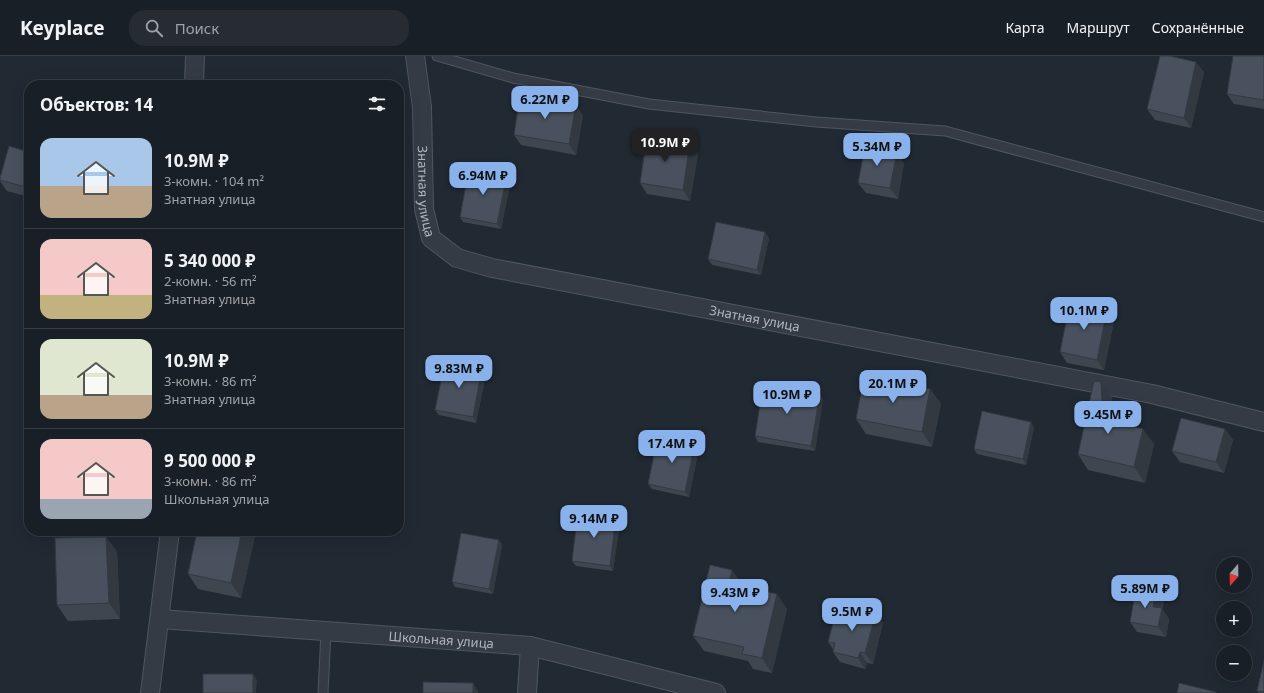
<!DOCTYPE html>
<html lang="ru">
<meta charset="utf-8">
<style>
:root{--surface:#191f26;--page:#262c32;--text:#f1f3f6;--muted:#9fa2a7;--line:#373d43;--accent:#89b1eb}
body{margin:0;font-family:"Noto Sans",sans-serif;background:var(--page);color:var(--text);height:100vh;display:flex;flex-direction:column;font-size:15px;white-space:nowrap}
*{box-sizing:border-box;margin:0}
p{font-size:13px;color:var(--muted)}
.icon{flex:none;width:22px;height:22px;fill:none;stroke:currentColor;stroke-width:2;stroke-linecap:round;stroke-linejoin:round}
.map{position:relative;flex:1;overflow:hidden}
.details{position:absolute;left:24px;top:24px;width:380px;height:456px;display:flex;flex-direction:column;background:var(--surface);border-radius:16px;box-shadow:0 4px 16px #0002,0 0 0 1px var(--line)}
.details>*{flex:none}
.needle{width:26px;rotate:200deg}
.fabs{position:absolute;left:1216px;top:501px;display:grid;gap:8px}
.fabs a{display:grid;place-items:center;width:36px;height:36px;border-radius:50%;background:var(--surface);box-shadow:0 4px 16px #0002,0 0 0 1px var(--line);font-size:20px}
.price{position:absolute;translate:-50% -34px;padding:0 9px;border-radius:8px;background:var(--accent);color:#111;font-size:13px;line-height:26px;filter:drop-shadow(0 1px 2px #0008)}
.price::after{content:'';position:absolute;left:50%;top:24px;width:12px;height:9px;margin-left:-6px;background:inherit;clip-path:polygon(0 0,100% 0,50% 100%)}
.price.on{background:#222;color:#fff}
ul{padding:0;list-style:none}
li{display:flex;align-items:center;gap:12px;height:100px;padding:0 16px}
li+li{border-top:1px solid var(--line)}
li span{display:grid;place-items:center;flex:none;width:112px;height:80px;border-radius:12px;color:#555}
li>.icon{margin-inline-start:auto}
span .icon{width:48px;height:48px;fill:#fffc;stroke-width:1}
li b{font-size:17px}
h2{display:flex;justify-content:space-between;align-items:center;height:48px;padding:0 16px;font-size:17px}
header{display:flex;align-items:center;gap:24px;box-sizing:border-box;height:56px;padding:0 20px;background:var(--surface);border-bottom:1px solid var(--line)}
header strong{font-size:19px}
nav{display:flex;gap:22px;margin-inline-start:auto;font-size:14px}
.search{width:280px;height:36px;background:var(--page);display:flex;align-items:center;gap:10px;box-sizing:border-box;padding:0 14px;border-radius:16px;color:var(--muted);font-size:15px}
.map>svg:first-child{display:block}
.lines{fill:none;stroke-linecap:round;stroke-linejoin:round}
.lane-casing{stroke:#4f565f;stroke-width:11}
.street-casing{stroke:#4f565f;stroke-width:20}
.lane{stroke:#343b44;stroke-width:9}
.street{stroke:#343b44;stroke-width:18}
.wall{fill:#3e4650}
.shaded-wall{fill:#323941}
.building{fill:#48515d;stroke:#323941}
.labels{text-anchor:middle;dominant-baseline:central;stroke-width:4;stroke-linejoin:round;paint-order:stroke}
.street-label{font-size:13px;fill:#afb6c1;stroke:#1a2029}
</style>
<header>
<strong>Keyplace</strong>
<div class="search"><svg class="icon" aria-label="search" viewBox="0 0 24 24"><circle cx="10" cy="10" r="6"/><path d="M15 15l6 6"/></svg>Поиск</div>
<nav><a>Карта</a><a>Маршрут</a><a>Сохранённые</a></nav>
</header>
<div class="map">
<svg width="1264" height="637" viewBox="0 0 1264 637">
<rect width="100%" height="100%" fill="#212933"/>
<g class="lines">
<defs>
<g id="lane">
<path d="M437,0L513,22L649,48L816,66L945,75L1264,161"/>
<path d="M323,637L326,575"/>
</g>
<g id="street">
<path id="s1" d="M415,0L422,51L424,153L431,182L457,202L492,212L1152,338L1264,366"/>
<path d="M194,29L195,0"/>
<path id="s2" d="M160,563L530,590L716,637"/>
<path d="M150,637L170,475"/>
<path d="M527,637L530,590"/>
</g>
</defs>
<use href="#lane" class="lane-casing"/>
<use href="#street" class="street-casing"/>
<use href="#lane" class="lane"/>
<use href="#street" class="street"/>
</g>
<g class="wall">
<path d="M1264,0V53L1234,48L1227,38Z"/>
<path d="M1204,16L1191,72L1155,64L1147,53Z"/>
<path d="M583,59L576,99L521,89L514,79Z"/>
<path d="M690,87L698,98L690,145L647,138L640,127Z"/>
<path d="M29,96V141L7,135L0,125V122Z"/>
<path d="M904,107L898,143L866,137L858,127Z"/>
<path d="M511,124L501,173L463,166L460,161Z"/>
<path d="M769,182L761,219L712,209L708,203Z"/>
<path d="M1107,254L1114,265L1104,314L1067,307L1060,296Z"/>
<path d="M482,312L486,318L476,367L439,359L435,354Z"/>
<path d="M1101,326L1112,341L1113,366L1154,388L1145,427L1088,414L1078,398Z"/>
<path d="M930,333L941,348L932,391L866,378L856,363Z"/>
<path d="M823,343L815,395L758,386L755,380Z"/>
<path d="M1034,371L1026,409L977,398L974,393Z"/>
<path d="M1225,373L1233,384L1224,417L1180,406L1172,395Z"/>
<path d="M695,387L699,392L689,441L652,433L648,428Z"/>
<path d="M616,461L620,466L613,515L576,510L572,505Z"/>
<path d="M197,475H256L241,542L198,533L188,518Z"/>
<path d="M106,481L117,496L120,563L68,565L57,549Z"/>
<path d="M499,484L502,489L493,538L455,531L452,526Z"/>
<path d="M743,529V530L787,553L772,617L753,613L748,605L704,595L693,580Z"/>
<path d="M1164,546L1162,553L1169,563L1166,581L1137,576L1130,566Z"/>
<path d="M876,557L883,567L873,608L867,607L865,613L840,606L833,596V593L828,586L841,564Z"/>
<path d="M1264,604V637H1259L1257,635Z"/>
</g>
<g class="shaded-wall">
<path d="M1196,6L1204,16L1191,72L1184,62Z"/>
<path d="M576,49L583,59L576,99L569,88Z"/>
<path d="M690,87L698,98L690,145L683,134Z"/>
<path d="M897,96L904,107L898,143L890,132Z"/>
<path d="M507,119L511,124L501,173L497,168Z"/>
<path d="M765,176L769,182L761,219L757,214Z"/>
<path d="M1107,254L1114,265L1104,314L1097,304Z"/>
<path d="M482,312L486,318L476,367L473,361Z"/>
<path d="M1101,326L1112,341L1114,378L1103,363Z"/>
<path d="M930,333L941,348L932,391L922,376Z"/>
<path d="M820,338L823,343L815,395L811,390Z"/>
<path d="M1031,366L1034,371L1026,409L1023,403Z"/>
<path d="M1143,373L1154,388L1145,427L1134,411Z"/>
<path d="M1225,373L1233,384L1224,417L1216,406Z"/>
<path d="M695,387L699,392L689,441L685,436Z"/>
<path d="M616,461L620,466L613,515L610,510Z"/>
<path d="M242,475H256L241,542L231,527Z"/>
<path d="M106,481L117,496L120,563L109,547Z"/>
<path d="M499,484L502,489L493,538L489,533Z"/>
<path d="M732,514L743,529L740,542L729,527Z"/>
<path d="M1156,536L1164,546L1162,553L1169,563L1166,581L1158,571L1153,551Z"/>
<path d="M777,538L787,553L772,617L762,602Z"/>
<path d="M876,557L883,567L873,608L865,597Z"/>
<path d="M860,596L867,607L865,613L858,602Z"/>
<path d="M253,618L257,624L256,637H253Z"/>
<path d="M473,627L478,635V637H473Z"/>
</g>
<g class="building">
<path d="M1160,0H1170L1196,6L1184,62L1147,53Z"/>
<path d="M1233,0H1264V44L1227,38Z"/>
<path d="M520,39L576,49L569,88L514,79Z"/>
<path d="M647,80L690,87L683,134L640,127Z"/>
<path d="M9,90L29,96V132L0,124V122Z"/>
<path d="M865,90L897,96L890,132L858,127Z"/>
<path d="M469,112L507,119L497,168L460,161Z"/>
<path d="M716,166L765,176L757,214L708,203Z"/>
<path d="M1070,246L1107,254L1097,304L1060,296Z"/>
<path d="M445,305L482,312L473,361L435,354Z"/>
<path d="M864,320L930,333L922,376L856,363Z"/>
<path d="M1094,325L1101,326L1103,363L1143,373L1134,411L1078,398Z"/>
<path d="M763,329L820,338L811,390L755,380Z"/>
<path d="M982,355L1031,366L1023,403L974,393Z"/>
<path d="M1181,362L1225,373L1216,406L1172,395Z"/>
<path d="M658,379L695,387L685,436L648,428Z"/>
<path d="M578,455L616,461L610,510L572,505Z"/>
<path d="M197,475H242L231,527L188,518Z"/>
<path d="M461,477L499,484L489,533L452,526Z"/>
<path d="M106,481L109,547L57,549L55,482Z"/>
<path d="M710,509L732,514L729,527L777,538L762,602L742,598L744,591L693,580Z"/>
<path d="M1136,532L1156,536L1153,551L1162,552L1158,571L1130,566Z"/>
<path d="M845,549L876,557L865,597L860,596L858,602L833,596L835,587L828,586L834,563L841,564Z"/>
<path d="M1264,604V636L1257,635Z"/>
<rect x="203" y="618" width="50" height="19"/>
<path d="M423,626L473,627V637H423Z"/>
<path d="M1179,627L1216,636V637H1177Z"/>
</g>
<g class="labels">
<g class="street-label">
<text stroke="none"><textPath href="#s1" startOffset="136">Знатная улица</textPath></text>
<text stroke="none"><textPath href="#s1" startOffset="520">Знатная улица</textPath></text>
<text stroke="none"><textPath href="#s2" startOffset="282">Школьная улица</textPath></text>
</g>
</g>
</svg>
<div class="fabs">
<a><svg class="needle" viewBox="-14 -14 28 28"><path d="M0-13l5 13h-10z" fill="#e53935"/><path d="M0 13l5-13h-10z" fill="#9fa2a7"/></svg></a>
<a>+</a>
<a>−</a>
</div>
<b class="price" style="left:545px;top:64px">6.22M ₽</b>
<b class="price on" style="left:665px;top:107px">10.9M ₽</b>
<b class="price" style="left:877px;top:111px">5.34M ₽</b>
<b class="price" style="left:483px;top:140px">6.94M ₽</b>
<b class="price" style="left:1084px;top:275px">10.1M ₽</b>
<b class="price" style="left:459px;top:333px">9.83M ₽</b>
<b class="price" style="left:893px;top:348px">20.1M ₽</b>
<b class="price" style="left:787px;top:359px">10.9M ₽</b>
<b class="price" style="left:1108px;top:379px">9.45M ₽</b>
<b class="price" style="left:672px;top:408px">17.4M ₽</b>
<b class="price" style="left:594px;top:483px">9.14M ₽</b>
<b class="price" style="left:1145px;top:553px">5.89M ₽</b>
<b class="price" style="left:735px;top:557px">9.43M ₽</b>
<b class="price" style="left:852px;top:576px">9.5M ₽</b>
<section class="details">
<h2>Объектов: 14<svg class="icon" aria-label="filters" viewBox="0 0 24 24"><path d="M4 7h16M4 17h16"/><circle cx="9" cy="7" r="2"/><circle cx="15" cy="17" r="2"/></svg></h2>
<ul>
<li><span style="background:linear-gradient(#a9c7e8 60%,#b9a48a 0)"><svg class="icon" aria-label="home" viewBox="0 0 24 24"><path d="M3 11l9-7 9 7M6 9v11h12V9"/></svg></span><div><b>10.9M ₽</b><p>3-комн. · 104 m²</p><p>Знатная улица</p></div></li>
<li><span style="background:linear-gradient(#f6c9c9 70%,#c2b280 0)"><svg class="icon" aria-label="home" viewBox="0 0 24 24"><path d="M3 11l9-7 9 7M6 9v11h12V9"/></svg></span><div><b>5 340 000 ₽</b><p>2-комн. · 56 m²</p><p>Знатная улица</p></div></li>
<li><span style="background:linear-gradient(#dfe7d0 70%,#b9a48a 0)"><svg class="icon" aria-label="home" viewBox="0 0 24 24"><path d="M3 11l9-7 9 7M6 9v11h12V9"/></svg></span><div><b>10.9M ₽</b><p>3-комн. · 86 m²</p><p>Знатная улица</p></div></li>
<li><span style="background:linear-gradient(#f6c9c9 75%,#9aa5b1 0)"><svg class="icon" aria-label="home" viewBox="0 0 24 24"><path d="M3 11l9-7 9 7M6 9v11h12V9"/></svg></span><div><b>9 500 000 ₽</b><p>3-комн. · 86 m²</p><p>Школьная улица</p></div></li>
</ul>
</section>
</div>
